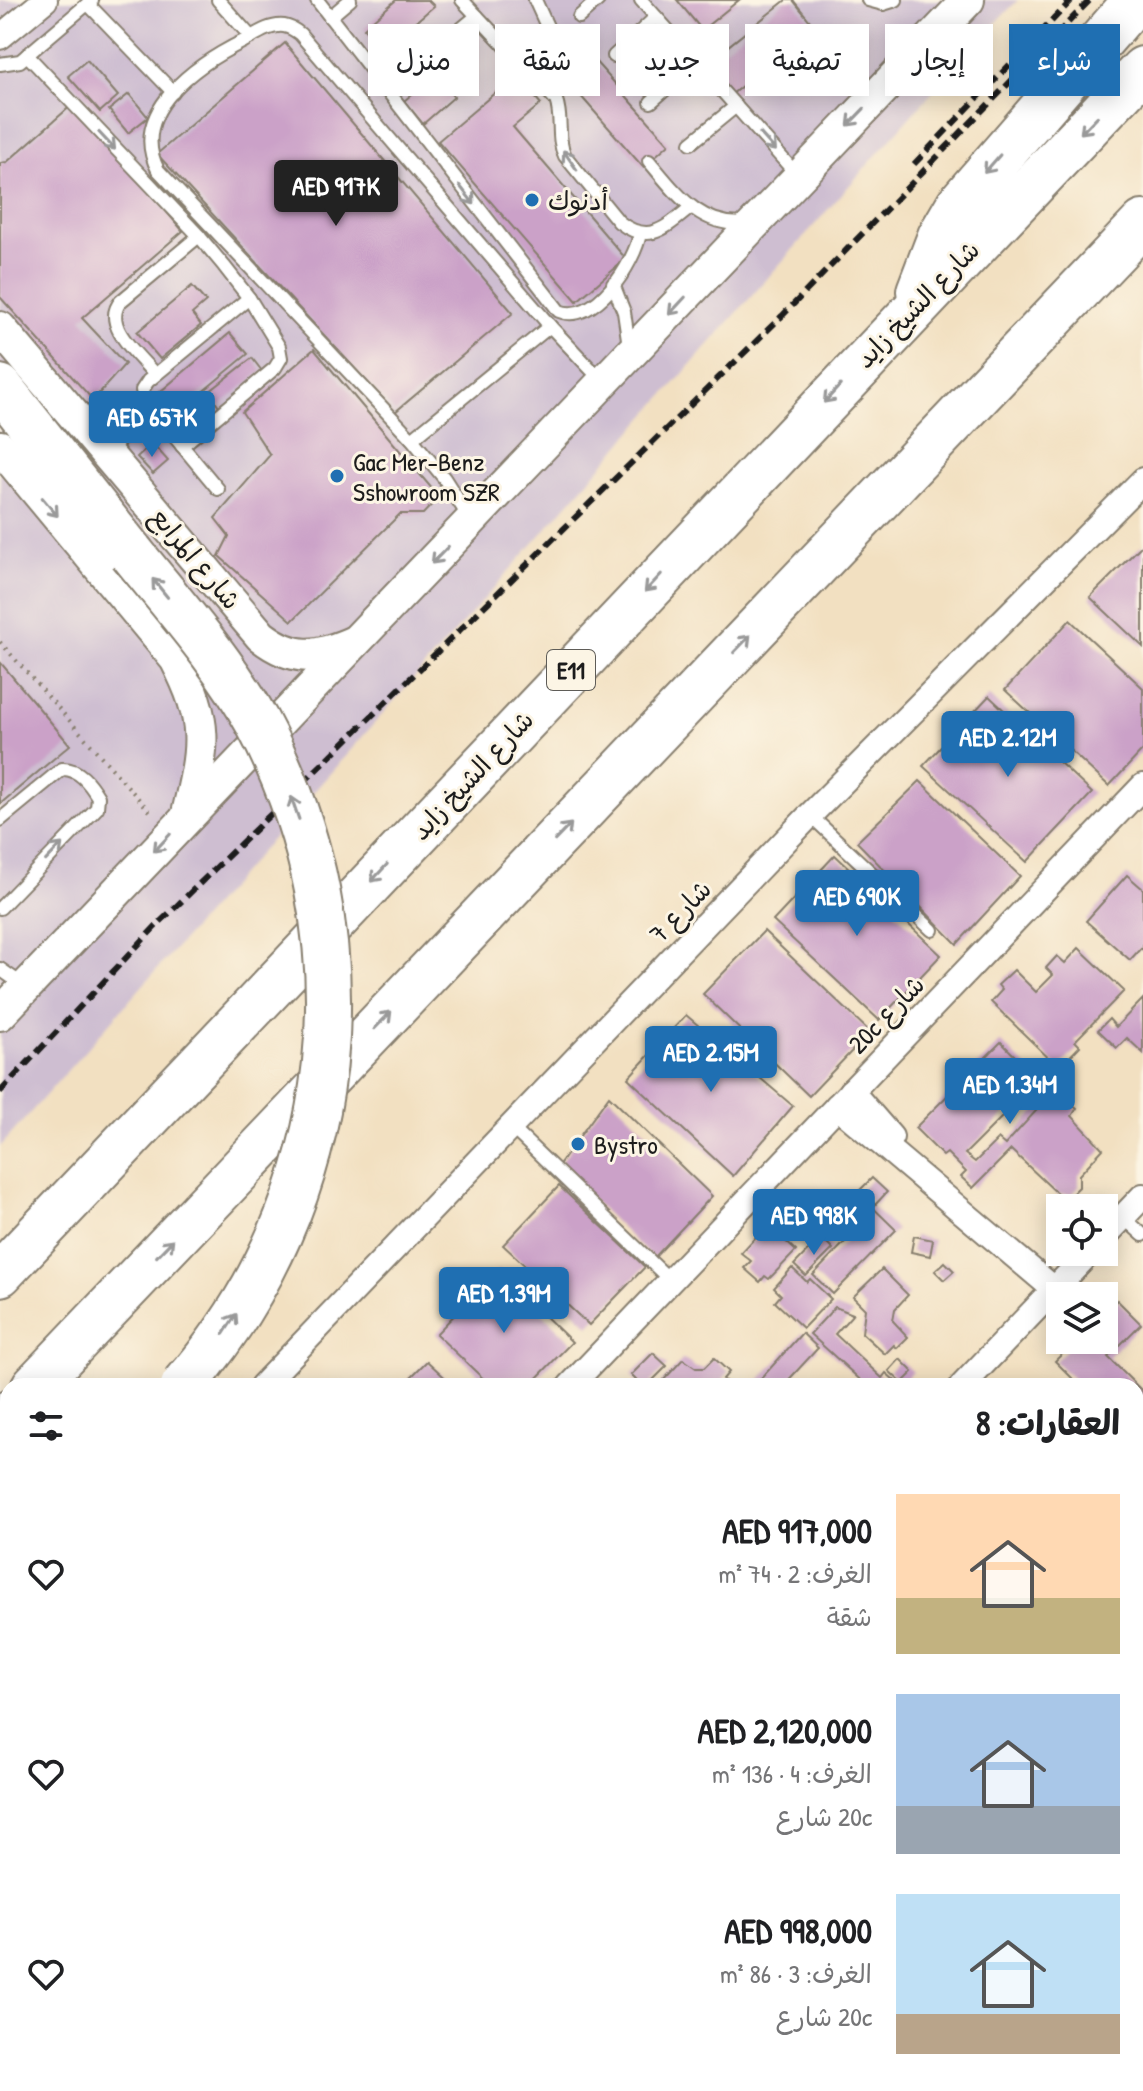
<!DOCTYPE html>
<html lang="ar">
<meta charset="utf-8">
<style>
:root{--surface:#fff;--page:#f6f6f6;--text:#202124;--muted:#757577;--accent:#1f6fb2}
body{margin:0;font-family:"Patrick Hand","Playpen Sans Arabic",sans-serif;background:var(--page);color:var(--text);direction:rtl;height:100vh;display:flex;flex-direction:column;font-size:30px;white-space:nowrap}
*{box-sizing:border-box;margin:0}
p{font-size:26px;color:var(--muted)}
.icon{flex:none;width:44px;height:44px;fill:none;stroke:currentColor;stroke-width:2;stroke-linecap:round;stroke-linejoin:round}
.map{position:relative;flex:1;overflow:hidden;direction:ltr}
.details{position:absolute;left:0px;top:1378px;width:1144px;height:714px;display:flex;flex-direction:column;background:var(--surface);border-radius:24px 24px 0 0;box-shadow:0 4px 20px #0003;direction:rtl}
.details>*{flex:none}
.top-card{position:absolute;left:24px;top:24px;width:1096px;height:72px;direction:rtl;display:flex;gap:16px}
.controls{position:absolute;left:1046px;top:1194px;display:grid;gap:16px}
.controls a{display:grid;place-items:center;width:72px;height:72px;border-radius:0px;background:var(--surface);box-shadow:0 4px 20px #0003;font-size:40px}
.price{position:absolute;translate:-50% -68px;padding:0 18px;border-radius:8px;background:var(--accent);color:#fff;font-size:26px;line-height:52px;filter:drop-shadow(0 2px 4px #0008)}
.price::after{content:'';position:absolute;left:50%;top:48px;width:24px;height:18px;margin-left:-12px;background:inherit;clip-path:polygon(0 0,100% 0,50% 100%)}
.price.selected{background:#222;color:#fff}
ul{padding:0;list-style:none}
li{display:flex;align-items:center;gap:24px;height:200px;padding:0 24px}
li span{display:grid;place-items:center;flex:none;width:224px;height:160px;border-radius:0px;color:#555}
li>.icon{margin-inline-start:auto}
span .icon{width:96px;height:96px;fill:#fffc;stroke-width:1}
li b{font-size:34px}
h2{display:flex;justify-content:space-between;align-items:center;height:96px;padding:0 24px;font-size:34px}
.chip{padding:0 28px;border-radius:0px;background:var(--surface);box-shadow:0 4px 20px #0003;font-size:28px;line-height:72px}
.chip.selected{background:var(--accent);color:#fff}
.map>svg:first-child{display:block}
.industrial{fill:#cebed1}
.building{fill:#cba1c8}
.lines{fill:none;stroke-linecap:round;stroke-linejoin:round}
.service-casing{stroke:#877e6e;stroke-width:16}
.minor-casing{stroke:#877e6e;stroke-width:28}
.tertiary-casing{stroke:#877e6e;stroke-width:36}
.motorway-casing{stroke:#877e6e;stroke-width:48}
.path{stroke:#877e6e;stroke-width:4;stroke-dasharray:2 6;stroke-linecap:butt}
.service{stroke:#fff;stroke-width:12}
.minor{stroke:#fff;stroke-width:24}
.tertiary{stroke:#fff;stroke-width:32}
.motorway{stroke:#fff;stroke-width:44}
.rail{stroke:#1c1c1c;stroke-width:6;stroke-dasharray:12 6;stroke-linecap:butt}
.motorway-bridge-casing{stroke:#877e6e;stroke-width:48;stroke-linecap:butt}
.motorway-bridge{stroke:#fff;stroke-width:44}
.oneway{stroke:#999}
.poi-dot{fill:#1f6fb2;stroke:#fcf5e5;stroke-width:3}
.labels{text-anchor:middle;dominant-baseline:central;stroke-width:6;stroke-linejoin:round;paint-order:stroke}
.shield{fill:#fcf5e5;stroke:#5f5d58;stroke-width:2}
.shield-label{font-size:24px;font-weight:bold;fill:#1c1c1c}
.poi-label{font-size:26px;fill:#1c1c1c;stroke:#fcf5e5;text-anchor:start}
.street-label{font-size:26px;fill:#1c1c1c;stroke:#fcf5e5}
</style>
<div class="map">
<svg width="1143" height="2091" viewBox="0 0 1143 2091">
<rect width="100%" height="100%" fill="#fcf5e5"/>
<filter id="ink" filterUnits="userSpaceOnUse"><feTurbulence type="fractalNoise" baseFrequency=".0125" numOctaves="2"/><feDisplacementMap in="SourceGraphic" scale="16" xChannelSelector="R" yChannelSelector="G"/><feConvolveMatrix kernelMatrix="1 2 1 2 8 2 1 2 1" color-interpolation-filters="sRGB"/></filter>
<filter id="wash" filterUnits="userSpaceOnUse"><feTurbulence type="fractalNoise" baseFrequency=".006" numOctaves="4" result="noise"/><feDisplacementMap in="SourceGraphic" scale="32" xChannelSelector="R" yChannelSelector="G"/><feGaussianBlur stdDeviation="1.8" result="paint"/><feColorMatrix in="noise" values="0 0 0 0 0 0 0 0 0 0 0 0 0 0 0 0 0 1.4 0 .05"/><feComposite in="paint" operator="in"/></filter>
<g filter="url(#wash)">
<rect width="100%" height="100%" fill="#f2e0c1"/>
<path class="industrial" d="M0,0H1018L962,58L0,1147Z"/>
<g id="blocks">
<g class="building">
<path d="M396,0H428L434,6L383,50L364,28Z"/>
<path d="M677,0H739L702,30Z"/>
<path d="M786,0H793L815,27L732,94L707,63Z"/>
<path d="M569,32L669,144L643,167L544,54Z"/>
<path d="M654,39L662,52L653,58L644,46Z"/>
<path d="M285,43L513,313L395,412L157,154Z"/>
<path d="M87,60L118,96L100,112L68,76Z"/>
<path d="M434,75L454,97L423,124L404,101Z"/>
<path d="M516,75L541,104L513,127L626,259L577,301L438,141Z"/>
<path d="M129,94L148,117L128,133L109,110Z"/>
<path d="M73,104L183,231L82,318L125,364L93,400L0,297V163L7,162Z"/>
<path d="M192,286L206,302L192,314L201,325L160,359L137,332Z"/>
<path d="M230,333L248,354L171,418L154,397Z"/>
<path d="M314,349L439,497L423,514H400L292,621L219,556L229,536L215,518L270,455L242,412Z"/>
<path d="M252,358L262,371L219,406L209,392Z"/>
<path d="M152,443L168,461L153,474L137,457Z"/>
<path d="M1143,544V647L1090,597Z"/>
<path d="M1070,620L1143,688V750L1109,786L1005,690Z"/>
<path d="M0,662L70,745L0,804Z"/>
<path d="M989,696L1092,793L1027,862L923,766Z"/>
<path d="M920,781L1020,876L957,944L857,842Z"/>
<path d="M835,855L941,955L879,1020L773,921Z"/>
<path d="M1127,875L1143,889V950L1141,948L1130,960L1086,921Z"/>
<path d="M764,931L870,1032L809,1096L703,994Z"/>
<path d="M1079,948L1124,991L1075,1041L1080,1046L1059,1068L991,1002L1002,990L998,985L1014,970L1036,992L1053,975L1046,968L1057,956L1065,963Z"/>
<path d="M1143,999V1053L1127,1038L1117,1048L1098,1030L1109,1019L1116,1027Z"/>
<path d="M686,1015L793,1106L733,1176L628,1078Z"/>
<path d="M1001,1042L1039,1080L965,1154L975,1162L998,1139L1005,1145L1055,1090L1077,1108L1072,1116L1103,1149L1079,1175V1187L1072,1194H1058L1011,1150L973,1188L961,1177L966,1172L947,1153L943,1156L915,1128Z"/>
<path d="M609,1096L712,1196L653,1259L558,1166Z"/>
<path d="M872,1178L887,1192L875,1205L860,1190Z"/>
<path d="M559,1186L645,1267L589,1325L503,1245Z"/>
<path d="M856,1191L896,1230L833,1294L813,1275L846,1241L826,1221Z"/>
<path d="M778,1213L791,1224L780,1236L796,1251L769,1279L765,1276L760,1282L744,1268L751,1261L741,1253Z"/>
<path d="M914,1236L933,1240L930,1256L911,1252Z"/>
<path d="M821,1237L833,1249L806,1276L794,1265Z"/>
<path d="M945,1262L954,1271L944,1280L935,1271Z"/>
<path d="M792,1268L807,1282L810,1279L831,1299L803,1328L775,1302L781,1295L774,1288Z"/>
<path d="M882,1269L908,1295L895,1309L893,1321L908,1337L897,1348L894,1345L885,1354L862,1333L865,1309L853,1297Z"/>
<path d="M498,1270L572,1342L529,1386H491L436,1334Z"/>
<path d="M1117,1300L1141,1324L1108,1357L1143,1392V1438L1137,1444L1136,1386H1080L1055,1361L1076,1340H1104V1313Z"/>
<path d="M835,1307L853,1314L835,1334L882,1378L886,1373L901,1386H867L810,1334Z"/>
<path d="M802,1333L818,1348L783,1386H761L757,1383Z"/>
<path d="M653,1353L667,1366L651,1382L656,1386H642L631,1375Z"/>
<path d="M714,1358L729,1372L723,1379L730,1386H664L661,1383L683,1359L696,1368H704Z"/>
<path d="M900,1359L913,1372L902,1383L889,1371Z"/>
<path d="M427,1361L454,1386H402Z"/>
<path d="M1143,1815V1882L1138,1887L1136,1822Z"/>
<path d="M20,2084H91L83,2091H27Z"/>
<path d="M154,2084H177L183,2089L147,2091Z"/>
<path d="M427,2084H464L470,2091H429L425,2086Z"/>
<path d="M542,2084H577L570,2091H535Z"/>
<path d="M761,2084H818L811,2091H769Z"/>
</g>
</g>
</g>
<g filter="url(#ink)">
<use href="#blocks" fill-opacity="0" stroke="#877e6e" stroke-width="2"/>
<g class="lines">
<defs>
<g id="service">
<path d="M218,0L251,37"/>
<path d="M317,0L559,311C594,326 635,263 640,233"/>
<path d="M462,0L556,100C563,119 556,138 565,156L619,222C649,245 665,228 690,208"/>
<path d="M535,0L555,44"/>
<path d="M641,0L799,177"/>
<path d="M868,0L883,4L896,0"/>
<path d="M88,4L173,92"/>
<path d="M330,17L350,0"/>
<path d="M579,17L598,0"/>
<path d="M27,55L199,236L224,266L249,298L279,347L281,358L275,368L182,446"/>
<path d="M614,56L656,17"/>
<path d="M0,64L20,61L92,0"/>
<path d="M386,91L477,16"/>
<path d="M651,102L697,62"/>
<path d="M691,143L736,106"/>
<path d="M649,161C676,193 701,229 748,223"/>
<path d="M613,284L624,312L629,346"/>
<path d="M155,375C140,356 100,325 121,301L199,236"/>
<path d="M412,439L550,326"/>
<path d="M108,452L151,409"/>
<path d="M218,489L144,400L142,390L148,381L249,298"/>
<path d="M470,519L444,478L412,439L158,170C127,111 199,63 244,41C255,35 270,24 284,26C290,27 295,30 300,34L550,326L603,382"/>
<path d="M810,815L932,930"/>
<path d="M0,820L62,769C79,768 90,784 98,797L97,808L0,908"/>
<path d="M0,969L23,985"/>
<path d="M511,1127L671,1281"/>
<path d="M1123,1217L1143,1235"/>
</g>
<g id="minor">
<path d="M0,37L45,0"/>
<path d="M851,1091L891,1137"/>
<path d="M837,1106L1054,1289"/>
<path d="M1104,1237L1143,1196"/>
<path d="M262,1386L810,815L1143,480"/>
<path d="M570,1386L1143,786"/>
<path d="M962,1386L1090,1252"/>
<path d="M1136,1595L1143,1588"/>
<path d="M0,1666L8,1657"/>
<path d="M0,1823L8,1831"/>
<path d="M1136,2033L1143,2026"/>
<path d="M1136,2051L1143,2059"/>
<path d="M1136,2078L1143,2085"/>
<path d="M267,2084L274,2091"/>
<path d="M672,2084L679,2091"/>
<path d="M1080,2091L1087,2084"/>
</g>
<g id="tertiary">
<path d="M0,328L261,636C294,662 318,658 354,642"/>
<path d="M0,447L176,659C209,723 204,746 188,814"/>
<path d="M0,1014L968,0"/>
</g>
<g id="motorway">
<path d="M919,291L940,236L958,205L1136,0"/>
<path d="M0,387L131,552"/>
<path d="M0,1274L1143,69"/>
<path d="M34,1386L1143,223"/>
<path d="M0,1422L8,1413"/>
<path d="M0,1491L8,1481"/>
<path d="M0,1579L8,1571"/>
</g>
</defs>
<use href="#service" class="service-casing"/>
<use href="#minor" class="minor-casing"/>
<use href="#tertiary" class="tertiary-casing"/>
<use href="#motorway" class="motorway-casing"/>
<g class="path">
<path d="M0,642L153,815"/>
<path d="M0,2070L8,2062"/>
</g>
<use href="#service" class="service"/>
<use href="#minor" class="minor"/>
<use href="#tertiary" class="tertiary"/>
<use href="#motorway" class="motorway"/>
<g class="rail">
<path d="M914,164L1072,0"/>
<path d="M0,1092L155,927L782,316L1090,0"/>
</g>
<defs>
<path id="motorway-bridge" d="M131,552C175,607 223,660 257,722C373,939 346,1200 183,1386"/>
</defs>
<use href="#motorway-bridge" class="motorway-bridge-casing"/>
<use href="#motorway-bridge" class="motorway-bridge"/>
</g>
<defs><path id="oneway-shaft" d="M-6 0H5M1.5-3L5.5 0L1.5 3" fill="none" stroke-width="1.6" stroke-linecap="round" stroke-linejoin="round" transform="scale(2)"/></defs>
<g class="oneway">
<use href="#oneway-shaft" transform="translate(856 117) rotate(134)"/>
<use href="#oneway-shaft" transform="translate(1089 125) rotate(134)"/>
<use href="#oneway-shaft" transform="translate(107 141) rotate(47)"/>
<use href="#oneway-shaft" transform="translate(768 142) rotate(48)"/>
<use href="#oneway-shaft" transform="translate(570 160) rotate(-125)"/>
<use href="#oneway-shaft" transform="translate(992 164) rotate(131)"/>
<use href="#oneway-shaft" transform="translate(467 195) rotate(52)"/>
<use href="#oneway-shaft" transform="translate(677 306) rotate(133)"/>
<use href="#oneway-shaft" transform="translate(832 394) rotate(133)"/>
<use href="#oneway-shaft" transform="translate(50 507) rotate(50)"/>
<use href="#oneway-shaft" transform="translate(440 555) rotate(134)"/>
<use href="#oneway-shaft" transform="translate(653 583) rotate(133)"/>
<use href="#oneway-shaft" transform="translate(160 588) rotate(-129)"/>
<use href="#oneway-shaft" transform="translate(742 644) rotate(-46)"/>
<use href="#oneway-shaft" transform="translate(295 808) rotate(-109)"/>
<use href="#oneway-shaft" transform="translate(563 832) rotate(-46)"/>
<use href="#oneway-shaft" transform="translate(162 843) rotate(133)"/>
<use href="#oneway-shaft" transform="translate(54 852) rotate(-46)"/>
<use href="#oneway-shaft" transform="translate(379 873) rotate(133)"/>
<use href="#oneway-shaft" transform="translate(383 1020) rotate(-46)"/>
<use href="#oneway-shaft" transform="translate(165 1248) rotate(-46)"/>
<use href="#oneway-shaft" transform="translate(230 1324) rotate(-57)"/>
</g>
</g>
<g class="poi-dot">
<circle cx="532" cy="200" r="8"/>
<circle cx="337" cy="476" r="8"/>
<circle cx="578" cy="1144" r="8"/>
</g>
<g class="labels">
<rect class="shield" x="547" y="650" width="48" height="40" rx="6"/>
<g class="shield-label">
<text x="571" y="670">E11</text>
</g>
<g class="poi-label">
<text x="548" y="200">أدنوك</text>
<text x="353" y="461">Gac Mer-Benz<tspan x="353" dy="30">Sshowroom SZR</tspan></text>
<text x="594" y="1144">Bystro</text>
</g>
<g class="street-label">
<text transform="translate(917 304) rotate(-46)">شارع الشيخ زايد</text>
<text transform="translate(196 558) rotate(50)">شارع المرابع</text>
<text transform="translate(472 775) rotate(-47)">شارع الشيخ زايد</text>
<text transform="translate(680 911) rotate(-46)">شارع 7</text>
<text transform="translate(886 1014) rotate(-46)">20c شارع</text>
</g>
</g>
</svg>
<div class="controls">
<a><svg class="icon" aria-label="locate" viewBox="0 0 24 24"><circle cx="12" cy="12" r="6"/><path d="M12 2v4M12 18v4M2 12h4M18 12h4"/></svg></a>
<a><svg class="icon" aria-label="layers" viewBox="0 0 24 24"><path d="M12 4l9 5-9 5-9-5zM3 14l9 5 9-5"/></svg></a>
</div>
<b class="price selected" style="left:336px;top:228px">AED 917K</b>
<b class="price" style="left:152px;top:459px">AED 657K</b>
<b class="price" style="left:1008px;top:779px">AED 2.12M</b>
<b class="price" style="left:857px;top:938px">AED 690K</b>
<b class="price" style="left:711px;top:1094px">AED 2.15M</b>
<b class="price" style="left:1010px;top:1126px">AED 1.34M</b>
<b class="price" style="left:814px;top:1257px">AED 998K</b>
<b class="price" style="left:504px;top:1335px">AED 1.39M</b>
<div class="top-card">
<a class="chip selected">شراء</a>
<a class="chip">إيجار</a>
<a class="chip">تصفية</a>
<a class="chip">جديد</a>
<a class="chip">شقة</a>
<a class="chip">منزل</a>
</div>
<section class="details">
<h2>العقارات: 8<svg class="icon" aria-label="filters" viewBox="0 0 24 24"><path d="M4 7h16M4 17h16"/><circle cx="9" cy="7" r="2"/><circle cx="15" cy="17" r="2"/></svg></h2>
<ul>
<li><span style="background:linear-gradient(#ffd9b3 65%,#c2b280 0)"><svg class="icon" aria-label="home" viewBox="0 0 24 24"><path d="M3 11l9-7 9 7M6 9v11h12V9"/></svg></span><div><b>AED 917,000</b><p>الغرف: 2 · 74 m²</p><p>شقة</p></div><svg class="icon" aria-label="heart" viewBox="0 0 24 24"><path d="M12 20l-8-8c-3-5 5-10 8-4 3-6 11-1 8 4z"/></svg></li>
<li><span style="background:linear-gradient(#a9c7e8 70%,#9aa5b1 0)"><svg class="icon" aria-label="home" viewBox="0 0 24 24"><path d="M3 11l9-7 9 7M6 9v11h12V9"/></svg></span><div><b>AED 2,120,000</b><p>الغرف: 4 · 136 m²</p><p>20c شارع</p></div><svg class="icon" aria-label="heart" viewBox="0 0 24 24"><path d="M12 20l-8-8c-3-5 5-10 8-4 3-6 11-1 8 4z"/></svg></li>
<li><span style="background:linear-gradient(#bfe0f5 75%,#b9a48a 0)"><svg class="icon" aria-label="home" viewBox="0 0 24 24"><path d="M3 11l9-7 9 7M6 9v11h12V9"/></svg></span><div><b>AED 998,000</b><p>الغرف: 3 · 86 m²</p><p>20c شارع</p></div><svg class="icon" aria-label="heart" viewBox="0 0 24 24"><path d="M12 20l-8-8c-3-5 5-10 8-4 3-6 11-1 8 4z"/></svg></li>
</ul>
</section>
</div>
